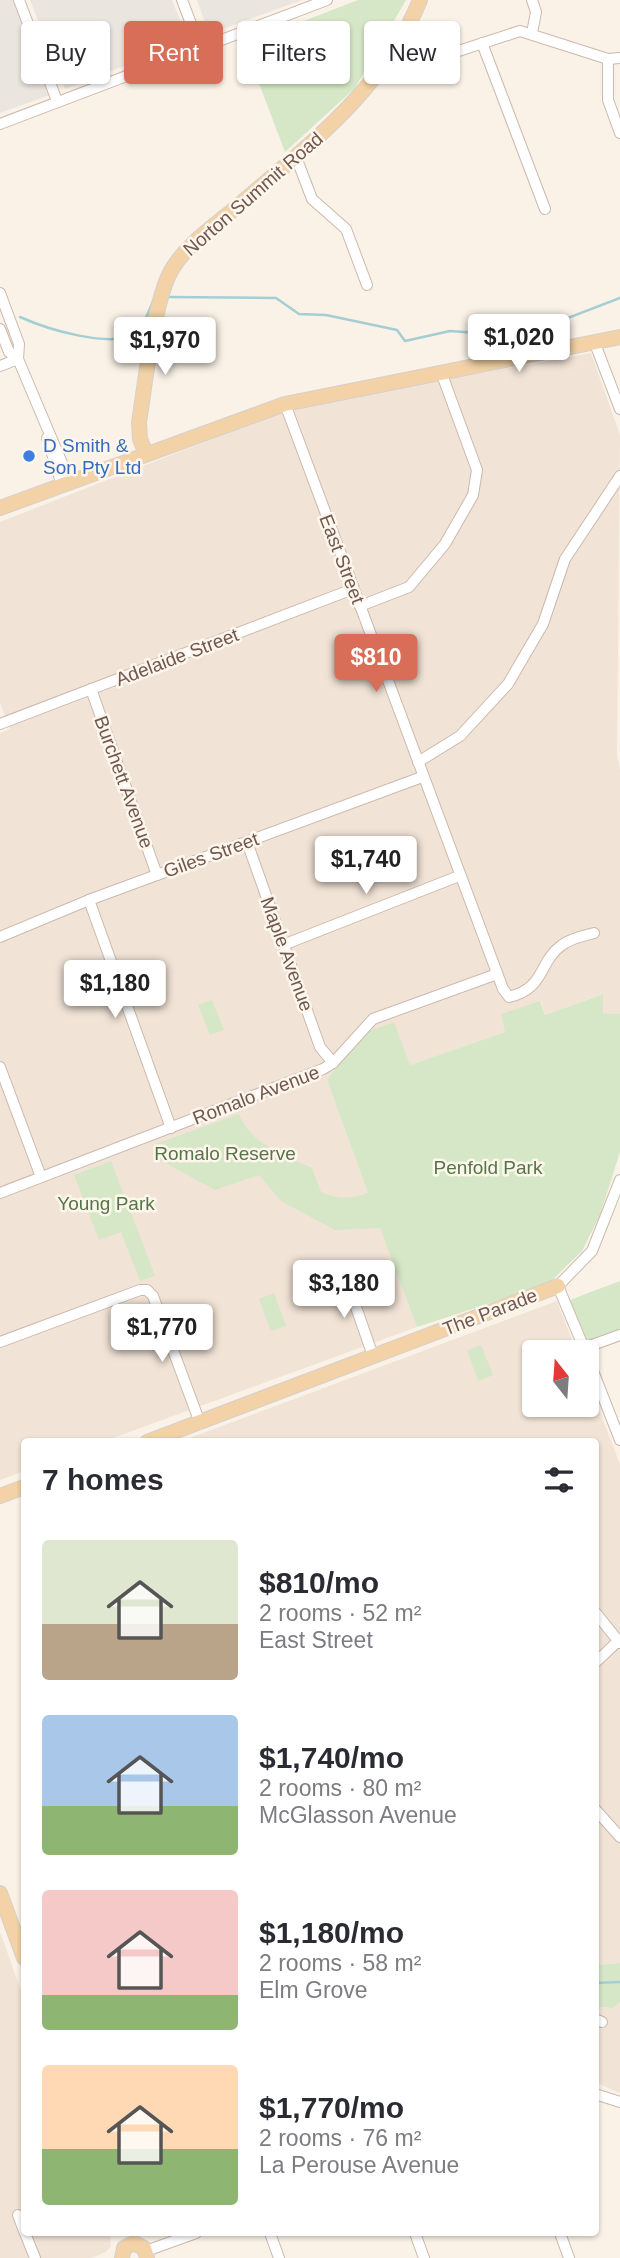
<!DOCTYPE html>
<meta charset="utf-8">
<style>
:root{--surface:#fff;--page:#f7f7f7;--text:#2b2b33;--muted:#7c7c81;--accent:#d86d58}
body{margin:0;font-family:Helvetica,sans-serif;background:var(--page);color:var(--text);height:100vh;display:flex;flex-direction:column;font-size:26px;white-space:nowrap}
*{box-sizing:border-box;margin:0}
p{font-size:23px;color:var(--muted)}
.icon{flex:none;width:38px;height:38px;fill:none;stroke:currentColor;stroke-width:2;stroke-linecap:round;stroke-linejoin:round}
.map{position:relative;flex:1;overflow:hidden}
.drawer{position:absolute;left:21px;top:1438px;width:578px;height:798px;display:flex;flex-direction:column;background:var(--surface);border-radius:7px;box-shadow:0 2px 5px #0004}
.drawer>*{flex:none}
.guide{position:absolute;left:21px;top:21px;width:579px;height:63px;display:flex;gap:14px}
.needle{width:46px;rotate:343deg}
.fabs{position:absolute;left:522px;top:1340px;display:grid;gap:14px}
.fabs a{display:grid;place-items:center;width:77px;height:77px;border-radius:7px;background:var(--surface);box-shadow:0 2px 5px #0004;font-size:35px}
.price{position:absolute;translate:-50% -60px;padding:0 16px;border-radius:7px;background:#fff;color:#222;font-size:23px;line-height:46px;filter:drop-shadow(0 2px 4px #0008)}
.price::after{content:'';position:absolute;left:50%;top:42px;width:21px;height:16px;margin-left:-10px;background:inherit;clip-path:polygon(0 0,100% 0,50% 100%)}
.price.active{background:var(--accent);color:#fff}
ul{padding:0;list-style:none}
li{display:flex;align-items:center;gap:21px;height:175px;padding:0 21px}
li span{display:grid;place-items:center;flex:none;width:196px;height:140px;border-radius:7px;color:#555}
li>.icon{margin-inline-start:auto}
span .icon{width:84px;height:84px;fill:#fffc;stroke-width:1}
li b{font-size:30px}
h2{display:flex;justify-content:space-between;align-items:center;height:84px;padding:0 21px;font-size:30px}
.tag{padding:0 24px;border-radius:7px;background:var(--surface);box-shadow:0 2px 5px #0004;font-size:24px;line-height:63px}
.tag.active{background:var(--accent);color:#fff}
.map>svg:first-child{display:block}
.residential{fill:#f1e3d6}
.industrial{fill:#ebe5e0}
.green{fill:#d5e7c7}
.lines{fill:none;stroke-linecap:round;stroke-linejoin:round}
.stream{stroke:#a4ced3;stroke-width:2.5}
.minor-casing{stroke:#cbb9ae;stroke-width:12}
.major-casing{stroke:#d7d0cd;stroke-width:16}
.minor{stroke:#fff;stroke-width:10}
.major{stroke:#f2d2a6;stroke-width:14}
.shop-dot{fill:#3f7fe0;stroke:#fdf6ed;stroke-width:2.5}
.labels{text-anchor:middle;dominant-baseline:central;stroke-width:5;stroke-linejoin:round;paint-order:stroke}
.street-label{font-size:19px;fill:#71584e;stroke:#fdf6ed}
.shop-label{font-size:19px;fill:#366cbe;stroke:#fdf6ed;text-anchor:start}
.park-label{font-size:19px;fill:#577647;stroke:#fdf6ed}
</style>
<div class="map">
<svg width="620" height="2258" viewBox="0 0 620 2258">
<rect width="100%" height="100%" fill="#faf2e7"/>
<g class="residential">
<path d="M591,353L620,435L617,755L620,770V1014L603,1013L602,994L545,1015L541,1001L505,1032L410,1065L327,1080L417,1327L102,1442H24V1471L0,1480V733L10,729L0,703V522L291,408Z"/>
<path d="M557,1301L577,1353H534V1405H586V1376L620,1464V1963L595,1965V1442H179Z"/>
<path d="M0,1932L24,1999V2233H110L111,2246L106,2252L91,2258H0Z"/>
<path d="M620,2002V2093L595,2082V2007L613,2008Z"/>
</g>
<g class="industrial">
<path d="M0,0H13L50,95L0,113Z"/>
<path d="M30,0H172L188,41L65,89Z"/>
<path d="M197,0H302L209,34Z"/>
</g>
<g class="green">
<path d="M358,0H406L355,88L285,152L244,44Z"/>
<path d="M603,994V1013L620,1014V1152L600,1215L582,1251L548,1284L417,1327L380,1228L335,1230L281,1201L259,1175L215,1190L158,1159L153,1145L239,1114C251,1144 283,1156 312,1168L321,1192C337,1199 351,1200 368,1193L327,1080L364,1033L394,1022L410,1065L505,1032L501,1014L540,1001L545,1015Z"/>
<path d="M212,1000L224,1030L210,1035L198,1005Z"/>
<path d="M111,1161L155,1276L140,1281L121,1232L99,1240L74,1175Z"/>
<path d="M620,1281V1332L588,1343L570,1300Z"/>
<path d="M274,1293L286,1326L271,1331L259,1299Z"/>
<path d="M481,1345L493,1375L478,1381L467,1350Z"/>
<path d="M620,1963V2002L613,2008L595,2007V1965Z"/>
</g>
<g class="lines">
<g class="stream">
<path d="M168,297L276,298L299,314L326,315L397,330L405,341L450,331L521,336L620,298"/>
<path d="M20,317C49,330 109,348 139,334L154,299"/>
<path d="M595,1983L620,1982"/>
</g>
<defs>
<g id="minor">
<path d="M19,0L57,101"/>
<path d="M182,0L200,47"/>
<path d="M532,0L536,12L532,33"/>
<path d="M482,43L545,209"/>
<path d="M399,44L418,54L437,58L520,31L608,59L620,58"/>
<path d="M608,59V100L620,133"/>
<path d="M0,124L327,0"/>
<path d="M296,157L312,199L346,229L367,285"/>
<path d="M0,293L19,344L18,359"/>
<path d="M0,329L9,352L18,359L70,482"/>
<path d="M594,341L620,409"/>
<path d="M0,366L18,359"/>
<path d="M285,404L503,989L509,997C546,988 538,962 562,945C571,938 583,936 594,933"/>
<path d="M47,438L62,485"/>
<path d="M360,606L409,587L445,544L473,495L477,470L441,372"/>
<path d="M91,689L157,875"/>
<path d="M0,724L353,589"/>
<path d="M418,762L460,736L508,684L543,624L565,559L620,476"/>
<path d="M247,842L320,1047L333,1063"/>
<path d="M89,900L171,1128"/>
<path d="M0,937L89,900L422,777"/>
<path d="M283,945L459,876"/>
<path d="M0,1067L41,1177"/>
<path d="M0,1193L323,1069L333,1063L373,1019L497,974"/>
<path d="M338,1273L356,1307L373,1356"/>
<path d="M0,1342L140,1290H147L153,1296L200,1423"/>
<path d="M584,1348L620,1335"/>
<path d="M586,1353L558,1286L592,1251L620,1180"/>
<path d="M586,1353L620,1440"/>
<path d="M595,1612L620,1643"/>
<path d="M595,1663L618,1641"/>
<path d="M595,1809L620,1837"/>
<path d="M595,2019L602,2022"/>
<path d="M595,2094L620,2102"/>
<path d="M18,2215L24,2231"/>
<path d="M25,2233L35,2258"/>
<path d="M270,2233L279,2258"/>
<path d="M415,2233L424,2258"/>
<path d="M560,2233L569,2258"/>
<path d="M146,2251L196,2233"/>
</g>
<g id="major">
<path d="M146,454L140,439L139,422C145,385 154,301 171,271C186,244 216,225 239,205C310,144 384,89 420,0"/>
<path d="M0,508L285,404L620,337"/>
<path d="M147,1442L558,1286"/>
<path d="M0,1496L24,1487"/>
<path d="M0,1893L24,1958"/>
<path d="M122,2258L124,2248L134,2243L144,2248L147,2258"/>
</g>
</defs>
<use href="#minor" class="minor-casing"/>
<use href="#major" class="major-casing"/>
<use href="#minor" class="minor"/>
<use href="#major" class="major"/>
</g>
<circle class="shop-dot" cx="29" cy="456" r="7"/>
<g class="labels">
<g class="street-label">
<text transform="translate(253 194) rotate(-41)">Norton Summit Road</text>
<text transform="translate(342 559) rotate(69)">East Street</text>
<text transform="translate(177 657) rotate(-21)">Adelaide Street</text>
<text transform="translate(124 782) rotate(70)">Burchett Avenue</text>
<text transform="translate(211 855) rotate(-20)">Giles Street</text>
<text transform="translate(287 954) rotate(70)">Maple Avenue</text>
<text transform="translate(256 1095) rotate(-21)">Romalo Avenue</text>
<text transform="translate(490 1312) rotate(-21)">The Parade</text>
</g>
<g class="shop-label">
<text x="43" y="445">D Smith &amp;<tspan x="43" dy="22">Son Pty Ltd</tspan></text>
</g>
<g class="park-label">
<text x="225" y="1153">Romalo Reserve</text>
<text x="488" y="1167">Penfold Park</text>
<text x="106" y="1203">Young Park</text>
</g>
</g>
</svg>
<div class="fabs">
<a><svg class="needle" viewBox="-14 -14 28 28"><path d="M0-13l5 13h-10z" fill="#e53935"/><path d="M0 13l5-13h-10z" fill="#7c7c81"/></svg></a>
</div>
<b class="price" style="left:519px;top:374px">$1,020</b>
<b class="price" style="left:165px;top:377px">$1,970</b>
<b class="price active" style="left:376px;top:694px">$810</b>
<b class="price" style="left:366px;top:896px">$1,740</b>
<b class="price" style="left:115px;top:1020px">$1,180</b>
<b class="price" style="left:344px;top:1320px">$3,180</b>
<b class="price" style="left:162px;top:1364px">$1,770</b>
<div class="guide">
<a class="tag">Buy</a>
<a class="tag active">Rent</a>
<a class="tag">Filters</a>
<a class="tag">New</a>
</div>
<section class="drawer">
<h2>7 homes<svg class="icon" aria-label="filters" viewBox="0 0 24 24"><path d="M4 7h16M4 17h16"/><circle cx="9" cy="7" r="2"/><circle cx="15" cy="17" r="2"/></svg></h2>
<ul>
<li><span style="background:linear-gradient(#dfe7d0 60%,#b9a48a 0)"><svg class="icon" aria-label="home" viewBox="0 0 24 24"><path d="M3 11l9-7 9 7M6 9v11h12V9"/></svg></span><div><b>$810/mo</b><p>2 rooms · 52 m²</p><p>East Street</p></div></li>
<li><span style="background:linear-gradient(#a9c7e8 65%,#8fb573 0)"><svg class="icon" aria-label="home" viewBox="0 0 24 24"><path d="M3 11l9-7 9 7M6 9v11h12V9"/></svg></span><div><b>$1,740/mo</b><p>2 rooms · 80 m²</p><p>McGlasson Avenue</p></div></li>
<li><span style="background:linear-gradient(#f6c9c9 75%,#8fb573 0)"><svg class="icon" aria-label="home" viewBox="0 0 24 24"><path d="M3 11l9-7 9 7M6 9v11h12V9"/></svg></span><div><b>$1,180/mo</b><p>2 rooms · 58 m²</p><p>Elm Grove</p></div></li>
<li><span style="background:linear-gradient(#ffd9b3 60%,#8fb573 0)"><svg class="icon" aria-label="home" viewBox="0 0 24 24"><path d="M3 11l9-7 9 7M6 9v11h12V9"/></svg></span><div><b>$1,770/mo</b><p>2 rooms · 76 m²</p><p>La Perouse Avenue</p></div></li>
</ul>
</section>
</div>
